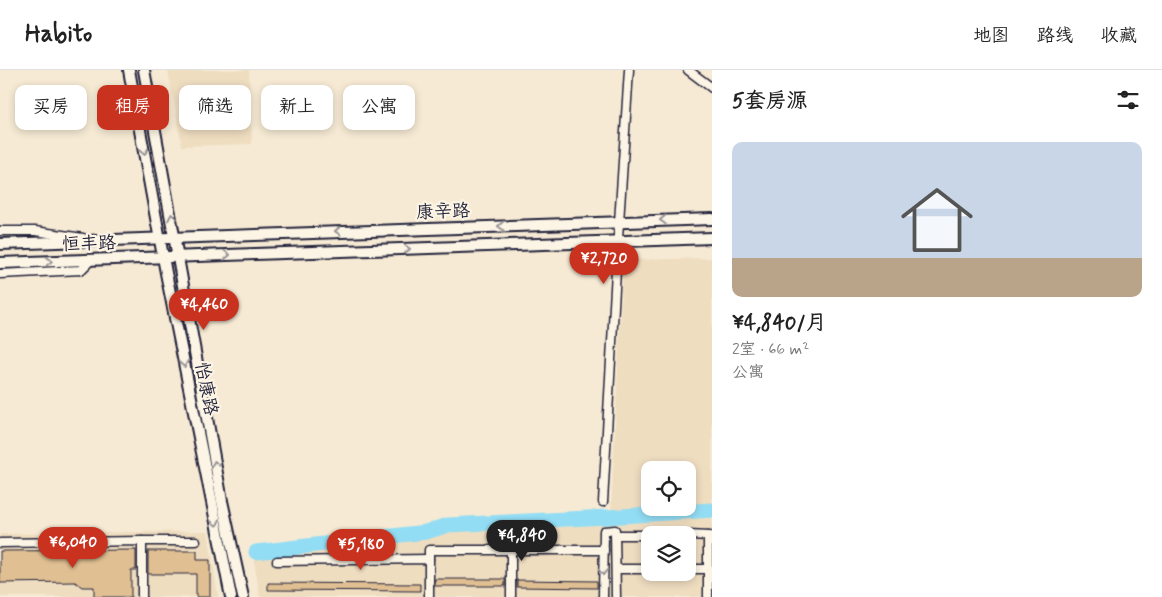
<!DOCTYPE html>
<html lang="zh">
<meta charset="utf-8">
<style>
:root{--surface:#fff;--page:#f6f6f6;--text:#222;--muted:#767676;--line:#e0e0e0;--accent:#c8321e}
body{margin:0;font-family:Mynerve,"LXGW WenKai TC",sans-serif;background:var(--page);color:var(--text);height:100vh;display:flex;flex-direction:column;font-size:19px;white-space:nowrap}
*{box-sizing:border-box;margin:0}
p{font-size:16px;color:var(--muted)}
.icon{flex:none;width:28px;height:28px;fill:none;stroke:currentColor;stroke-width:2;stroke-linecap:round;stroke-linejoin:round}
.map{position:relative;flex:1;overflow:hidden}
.details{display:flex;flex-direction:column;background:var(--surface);width:450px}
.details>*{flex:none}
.hud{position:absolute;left:15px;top:15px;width:475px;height:45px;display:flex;gap:10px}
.buttons{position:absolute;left:641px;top:391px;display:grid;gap:10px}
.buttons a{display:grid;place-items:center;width:55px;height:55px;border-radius:10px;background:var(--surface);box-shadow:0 2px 8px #0003;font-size:25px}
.price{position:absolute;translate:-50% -42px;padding:0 11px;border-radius:18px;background:var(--accent);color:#fff;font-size:16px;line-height:32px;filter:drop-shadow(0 1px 2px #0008)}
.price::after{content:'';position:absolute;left:50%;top:30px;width:15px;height:11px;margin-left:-8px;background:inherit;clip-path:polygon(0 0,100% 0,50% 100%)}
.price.active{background:#222;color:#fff}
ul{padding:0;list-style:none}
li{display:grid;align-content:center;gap:10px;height:265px;padding:0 20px}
li span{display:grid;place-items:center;height:155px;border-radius:10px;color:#555}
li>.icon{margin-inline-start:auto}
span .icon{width:90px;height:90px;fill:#fffc;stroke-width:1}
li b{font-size:21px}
h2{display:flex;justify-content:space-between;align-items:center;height:60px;padding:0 20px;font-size:21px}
.tag{padding:0 18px;border-radius:10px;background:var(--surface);box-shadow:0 2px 8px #0003;font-size:18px;line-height:45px}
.tag.active{background:var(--accent);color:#fff}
header{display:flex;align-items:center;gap:30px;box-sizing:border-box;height:70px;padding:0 25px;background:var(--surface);border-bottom:1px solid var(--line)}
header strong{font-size:24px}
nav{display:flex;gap:28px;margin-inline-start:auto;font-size:18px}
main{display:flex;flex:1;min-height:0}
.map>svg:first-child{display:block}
.built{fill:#efddc0;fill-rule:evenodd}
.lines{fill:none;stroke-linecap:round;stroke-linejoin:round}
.river{stroke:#93ddf4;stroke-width:15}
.building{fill:#e0bf92;stroke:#22223b}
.minor-casing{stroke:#22223b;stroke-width:11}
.major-casing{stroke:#22223b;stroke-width:14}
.minor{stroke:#fcf5e5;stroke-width:8}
.major{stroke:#fcf5e5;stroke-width:10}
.oneway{stroke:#9a9698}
.labels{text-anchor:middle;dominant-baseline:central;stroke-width:4.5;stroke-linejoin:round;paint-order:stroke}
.street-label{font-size:18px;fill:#22223b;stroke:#fcf5e5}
</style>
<header>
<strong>Habito</strong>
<nav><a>地图</a><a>路线</a><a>收藏</a></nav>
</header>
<main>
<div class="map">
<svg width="712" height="527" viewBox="0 0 712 527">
<rect width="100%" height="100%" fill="#f6ead4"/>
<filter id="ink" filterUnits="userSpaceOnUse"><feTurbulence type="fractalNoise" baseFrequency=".02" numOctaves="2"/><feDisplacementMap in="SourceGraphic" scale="10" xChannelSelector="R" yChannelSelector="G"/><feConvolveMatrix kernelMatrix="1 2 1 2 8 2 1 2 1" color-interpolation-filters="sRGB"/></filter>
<g filter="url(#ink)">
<g class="built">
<path d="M168,0H249L252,74L182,76Z"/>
<path d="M712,188V436L611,443L623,190ZM650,400H688V438H650Z"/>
<path d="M712,441V527H260L253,486L428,467L446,459ZM650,465H688V502H650Z"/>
<path d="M208,461L218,527H0V464Z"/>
</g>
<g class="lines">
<path class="river" d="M256,482L426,462L448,455L607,447L712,440"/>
</g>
<g class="building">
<path d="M136,480V500H131V527H94V517H82L75,512L0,513V481Z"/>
<path d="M148,481H197V490H210V527H196V504H148Z"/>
<rect x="435" y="509" width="70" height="7"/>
<path d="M517,510L597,511V518L517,517Z"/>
<path d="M268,513L420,514V521L268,520Z"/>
</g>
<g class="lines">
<defs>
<g id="minor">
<path d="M688,0L712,18"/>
<path d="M0,161H35L83,168"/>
<path d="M0,204L81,200L91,190"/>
<path d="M603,432L617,183L629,0"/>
<path d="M615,465H650"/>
<path d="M688,465L710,466"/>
<path d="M708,466V527"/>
<path d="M142,471H196"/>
<path d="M0,473L142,471V527"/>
<path d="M511,480V527"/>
<path d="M429,489V480H604"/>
<path d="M277,491L429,489V527"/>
<path d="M616,499H650"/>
<path d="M688,499H710"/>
<path d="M603,527L604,461L615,460L616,527"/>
</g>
<g id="major">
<path d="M129,0L166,203L231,527"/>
<path d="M144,0L222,431L243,527"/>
<path d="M0,174L712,149"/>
<path d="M0,193L712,168"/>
</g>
</defs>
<use href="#minor" class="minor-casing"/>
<use href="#major" class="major-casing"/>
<use href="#minor" class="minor"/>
<use href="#major" class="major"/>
</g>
<defs><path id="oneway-chevron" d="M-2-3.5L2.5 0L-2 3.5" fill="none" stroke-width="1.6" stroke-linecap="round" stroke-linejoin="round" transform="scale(1.25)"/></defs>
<g class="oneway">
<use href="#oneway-chevron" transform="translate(144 82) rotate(80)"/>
<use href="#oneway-chevron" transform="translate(172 147) rotate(-100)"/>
<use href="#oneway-chevron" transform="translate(663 150) rotate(178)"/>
<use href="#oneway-chevron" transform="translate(501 156) rotate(178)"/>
<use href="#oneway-chevron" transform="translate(338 161) rotate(178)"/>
<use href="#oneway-chevron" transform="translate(407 179) rotate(-2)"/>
<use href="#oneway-chevron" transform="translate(227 185) rotate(-2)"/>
<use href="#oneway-chevron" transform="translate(49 191) rotate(-2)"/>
<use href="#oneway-chevron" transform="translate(184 294) rotate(79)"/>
<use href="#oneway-chevron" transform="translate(215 394) rotate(-100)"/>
<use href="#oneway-chevron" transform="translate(216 453) rotate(79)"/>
<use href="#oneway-chevron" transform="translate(603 502) rotate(90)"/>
</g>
</g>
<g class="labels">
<g class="street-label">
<text transform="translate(443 142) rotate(-2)">康辛路</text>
<text transform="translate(89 174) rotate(-2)">恒丰路</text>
<text transform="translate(206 319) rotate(79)">怡康路</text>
</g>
</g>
</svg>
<div class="buttons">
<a><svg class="icon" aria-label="locate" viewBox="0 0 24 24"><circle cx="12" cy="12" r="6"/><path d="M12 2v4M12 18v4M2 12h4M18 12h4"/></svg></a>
<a><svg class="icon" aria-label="layers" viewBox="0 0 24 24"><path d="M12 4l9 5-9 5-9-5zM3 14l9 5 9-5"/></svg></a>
</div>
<b class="price" style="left:604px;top:215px">¥2,720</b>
<b class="price" style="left:204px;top:261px">¥4,460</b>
<b class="price active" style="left:522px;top:492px">¥4,840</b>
<b class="price" style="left:73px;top:499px">¥6,040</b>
<b class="price" style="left:361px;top:501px">¥5,180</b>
<div class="hud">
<a class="tag">买房</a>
<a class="tag active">租房</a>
<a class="tag">筛选</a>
<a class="tag">新上</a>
<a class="tag">公寓</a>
</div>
</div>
<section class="details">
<h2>5套房源<svg class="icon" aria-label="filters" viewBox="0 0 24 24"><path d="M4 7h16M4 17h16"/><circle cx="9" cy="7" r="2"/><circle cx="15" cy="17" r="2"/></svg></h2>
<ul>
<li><span style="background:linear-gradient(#c9d6e8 75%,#b9a48a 0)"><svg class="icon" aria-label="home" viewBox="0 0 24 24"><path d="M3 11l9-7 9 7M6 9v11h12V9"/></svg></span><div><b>¥4,840/月</b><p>2室 · 66 m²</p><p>公寓</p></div></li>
</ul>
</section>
</main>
